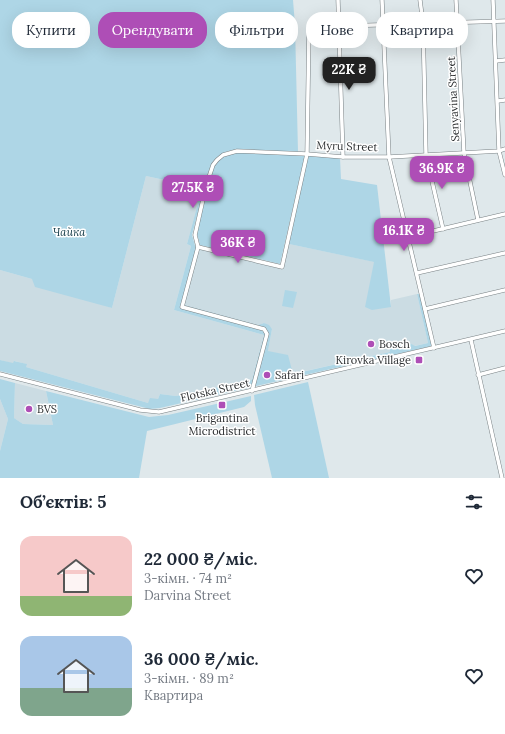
<!DOCTYPE html>
<html lang="uk">
<meta charset="utf-8">
<style>
:root{--surface:#fff;--page:#f6f6f7;--text:#1f2937;--muted:#747a83;--accent:#ae4eb6}
body{margin:0;font-family:Lora,serif;background:var(--page);color:var(--text);height:100vh;display:flex;flex-direction:column;font-size:15px;white-space:nowrap}
*{box-sizing:border-box;margin:0}
p{font-size:13px;color:var(--muted)}
.icon{flex:none;width:22px;height:22px;fill:none;stroke:currentColor;stroke-width:2;stroke-linecap:round;stroke-linejoin:round}
.map{position:relative;height:478px;overflow:hidden}
.side{display:flex;flex-direction:column;background:var(--surface);flex:1}
.side>*{flex:none}
.banner{position:absolute;left:12px;top:12px;width:481px;height:36px;display:flex;gap:8px}
.price{position:absolute;translate:-50% -34px;padding:0 9px;border-radius:8px;background:var(--accent);color:#fff;font-size:13px;line-height:26px;filter:drop-shadow(0 1px 2px #0008)}
.price::after{content:'';position:absolute;left:50%;top:24px;width:12px;height:9px;margin-left:-6px;background:inherit;clip-path:polygon(0 0,100% 0,50% 100%)}
.price.current{background:#222;color:#fff}
ul{padding:0;list-style:none}
li{display:flex;align-items:center;gap:12px;height:100px;padding:0 20px}
li span{display:grid;place-items:center;flex:none;width:112px;height:80px;border-radius:12px;color:#555}
li>.icon{margin-inline-start:auto}
span .icon{width:48px;height:48px;fill:#fffc;stroke-width:1}
li b{font-size:17px}
h2{display:flex;justify-content:space-between;align-items:center;height:48px;padding:0 20px;font-size:17px}
.tag{padding:0 14px;border-radius:16px;background:var(--surface);box-shadow:0 4px 16px #0002;font-size:14px;line-height:36px}
.tag.current{background:var(--accent);color:#fff}
.map>svg:first-child{display:block}
.built{fill:#cbdce3}
.green{fill:#aed6e6}
.lines{fill:none;stroke-linecap:round;stroke-linejoin:round}
.minor-casing{stroke:#798184;stroke-width:4.5}
.minor{stroke:#fff;stroke-width:3.5}
.poi-dot{fill:#ae4eb6;stroke:#fff;stroke-width:1.5}
.labels{text-anchor:middle;dominant-baseline:central;stroke-width:3;stroke-linejoin:round;paint-order:stroke}
.street-label{font-size:11px;fill:#2c2f31;stroke:#fff}
.park-label{font-size:11px;font-style:italic;fill:#133a47;stroke:#fff}
.poi-label{font-size:11px;fill:#2c2f31;stroke:#fff;text-anchor:start}
</style>
<div class="map">
<svg width="505" height="478" viewBox="0 0 505 478">
<rect width="100%" height="100%" fill="#dfe8eb"/>
<g class="built">
<path d="M146,176L202,188L187,244L191,246L174,310L264,335L252,380L176,396L160,394L158,399L148,403L26,367V364L15,361L14,364L0,360V270L32,279L112,308Z"/>
<path d="M289,244L375,262L391,307V300L417,294L428,343L414,346L404,340L391,343L389,346L390,352L292,374L268,351L272,329L264,323L258,325L184,305L199,249L283,269Z"/>
<path d="M15,383L46,391L53,425L23,424L14,418Z"/>
<path d="M0,399L8,419L0,451Z"/>
</g>
<g class="green">
<path d="M0,0H293L295,25L298,152L237,149L225,152L216,158L211,165L208,175L192,235L196,249H199L184,305L258,325L264,323L269,325L272,329L268,351L288,355L293,374L390,352L389,346L391,343L404,340L415,346L428,343L417,294H420L432,346L160,408L150,409L0,371V360L13,363L14,361L27,364L26,367L148,403L150,398L158,399L160,394L176,396L252,380L264,335L174,310L191,246L187,244L202,188L146,176L112,308L35,287L32,279L0,270Z"/>
<path d="M237,152L305,155L280,264L200,245L197,234L208,186L215,163L223,156Z"/>
<path d="M308,155L340,158L341,179L377,185L391,307L372,310L365,307L374,262L289,244Z"/>
<path d="M285,290L297,292L293,308L282,306Z"/>
<path d="M0,379L15,383L14,418L23,424L53,425L46,391L149,417L168,415L251,396V401L244,407L147,431L139,478H0V451L8,419L0,399Z"/>
<path d="M308,382L329,478H272L255,405L254,395Z"/>
</g>
<g class="lines">
<defs>
<g id="minor">
<path d="M338,0L343,157"/>
<path d="M382,0L389,157L434,348"/>
<path d="M420,0L423,23L426,155L443,229"/>
<path d="M456,0L464,153L478,220"/>
<path d="M493,0L499,151L505,175"/>
<path d="M496,61L505,60"/>
<path d="M498,101L505,100"/>
<path d="M408,237L505,214"/>
<path d="M198,247L282,267L307,154L309,27L505,21"/>
<path d="M417,273L505,253"/>
<path d="M425,309L505,290"/>
<path d="M471,340L502,478"/>
<path d="M0,374L140,410L159,412L505,331"/>
<path d="M478,375L505,368"/>
<path d="M252,391L267,334L264,329L182,307L198,247L195,235L206,186L213,165L217,160L223,155L237,151L307,154L343,157H389L499,151L505,149"/>
</g>
</defs>
<use href="#minor" class="minor-casing"/>
<use href="#minor" class="minor"/>
</g>
<g class="poi-dot">
<circle cx="371" cy="344" r="4"/>
<rect x="415" y="356" width="8" height="8" rx="2"/>
<circle cx="267" cy="375" r="4"/>
<rect x="218" y="401" width="8" height="8" rx="2"/>
<circle cx="29" cy="409" r="4"/>
</g>
<g class="labels">
<g class="street-label">
<text transform="translate(453 99) rotate(-93)">Senyavina Street</text>
<text transform="translate(347 146) rotate(2)">Myru Street</text>
<text transform="translate(215 390) rotate(-13)">Flotska Street</text>
</g>
<g class="park-label">
<text x="69" y="232">Чайка</text>
</g>
<g class="poi-label">
<text x="379" y="344">Bosch</text>
<text x="411" y="360" text-anchor="end">Kirovka Village</text>
<text x="275" y="375">Safari</text>
<text x="37" y="409">BVS</text>
<text x="222" y="418" text-anchor="middle">Brigantina<tspan x="222" dy="13">Microdistrict</tspan></text>
</g>
</g>
</svg>
<b class="price current" style="left:349px;top:91px">22K ₴</b>
<b class="price" style="left:442px;top:190px">36.9K ₴</b>
<b class="price" style="left:193px;top:209px">27.5K ₴</b>
<b class="price" style="left:404px;top:252px">16.1K ₴</b>
<b class="price" style="left:238px;top:264px">36K ₴</b>
<div class="banner">
<a class="tag">Купити</a>
<a class="tag current">Орендувати</a>
<a class="tag">Фільтри</a>
<a class="tag">Нове</a>
<a class="tag">Квартира</a>
</div>
</div>
<section class="side">
<h2>Об’єктів: 5<svg class="icon" aria-label="filters" viewBox="0 0 24 24"><path d="M4 7h16M4 17h16"/><circle cx="9" cy="7" r="2"/><circle cx="15" cy="17" r="2"/></svg></h2>
<ul>
<li><span style="background:linear-gradient(#f6c9c9 75%,#8fb573 0)"><svg class="icon" aria-label="home" viewBox="0 0 24 24"><path d="M3 11l9-7 9 7M6 9v11h12V9"/></svg></span><div><b>22 000 ₴/міс.</b><p>3-кімн. · 74 m²</p><p>Darvina Street</p></div><svg class="icon" aria-label="heart" viewBox="0 0 24 24"><path d="M12 20l-8-8c-3-5 5-10 8-4 3-6 11-1 8 4z"/></svg></li>
<li><span style="background:linear-gradient(#a9c7e8 65%,#7fa58c 0)"><svg class="icon" aria-label="home" viewBox="0 0 24 24"><path d="M3 11l9-7 9 7M6 9v11h12V9"/></svg></span><div><b>36 000 ₴/міс.</b><p>3-кімн. · 89 m²</p><p>Квартира</p></div><svg class="icon" aria-label="heart" viewBox="0 0 24 24"><path d="M12 20l-8-8c-3-5 5-10 8-4 3-6 11-1 8 4z"/></svg></li>
</ul>
</section>
